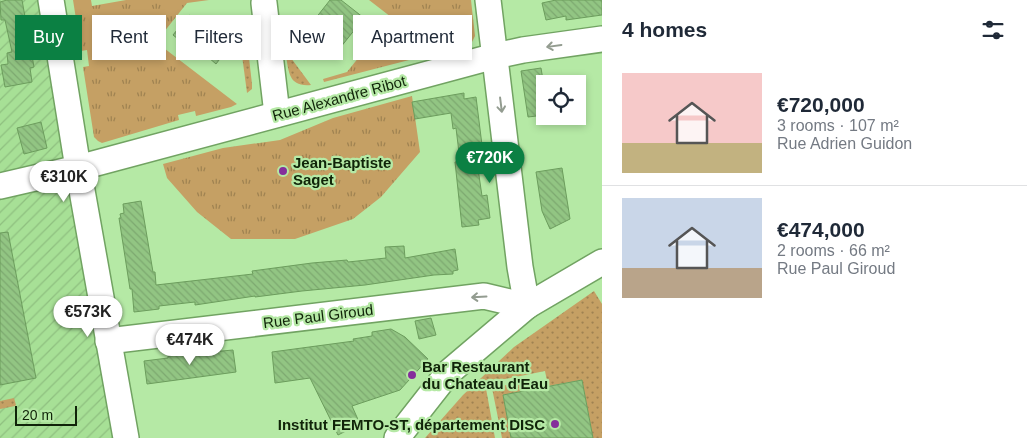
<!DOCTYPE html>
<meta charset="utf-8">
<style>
:root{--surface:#fff;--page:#f6f6f7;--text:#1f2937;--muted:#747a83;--line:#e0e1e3;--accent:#0b8043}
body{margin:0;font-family:Helvetica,sans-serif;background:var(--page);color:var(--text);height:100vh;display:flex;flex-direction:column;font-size:19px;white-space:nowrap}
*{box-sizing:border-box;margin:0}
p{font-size:16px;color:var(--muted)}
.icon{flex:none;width:28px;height:28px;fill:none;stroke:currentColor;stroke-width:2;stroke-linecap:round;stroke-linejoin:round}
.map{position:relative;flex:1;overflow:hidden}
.panel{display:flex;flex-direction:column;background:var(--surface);width:425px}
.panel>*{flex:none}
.banner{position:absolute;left:15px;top:15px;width:475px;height:45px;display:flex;gap:10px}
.tools{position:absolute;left:536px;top:75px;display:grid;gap:10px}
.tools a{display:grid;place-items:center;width:50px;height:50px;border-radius:0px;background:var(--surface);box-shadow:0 2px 8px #0003;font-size:25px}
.scale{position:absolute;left:15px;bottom:12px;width:62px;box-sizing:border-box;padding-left:5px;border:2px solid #102409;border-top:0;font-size:14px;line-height:18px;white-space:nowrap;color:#102409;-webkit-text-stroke:4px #b5e9a5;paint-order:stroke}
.price{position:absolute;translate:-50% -42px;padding:0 11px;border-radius:18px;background:#fff;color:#222;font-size:16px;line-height:32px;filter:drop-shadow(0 1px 2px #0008)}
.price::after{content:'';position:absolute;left:50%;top:30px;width:15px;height:11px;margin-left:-8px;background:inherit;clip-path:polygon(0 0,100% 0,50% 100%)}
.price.current{background:var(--accent);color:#fff}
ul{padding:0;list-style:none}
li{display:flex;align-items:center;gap:15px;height:125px;padding:0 20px}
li+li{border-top:1px solid var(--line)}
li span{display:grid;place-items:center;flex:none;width:140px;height:100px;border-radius:0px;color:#555}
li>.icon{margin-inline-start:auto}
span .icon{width:60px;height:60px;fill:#fffc;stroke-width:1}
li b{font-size:21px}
h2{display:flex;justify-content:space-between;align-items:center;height:60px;padding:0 20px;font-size:21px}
.pill{padding:0 18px;border-radius:0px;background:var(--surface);box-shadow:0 2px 8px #0003;font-size:18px;line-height:45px}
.pill.current{background:var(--accent);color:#fff}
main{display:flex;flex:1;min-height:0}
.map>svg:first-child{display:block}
.industrial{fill:url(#industrial-furrows)}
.grass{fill:url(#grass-dots)}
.park{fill:url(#park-tufts)}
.building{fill:url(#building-back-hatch);stroke:#6c9d5d}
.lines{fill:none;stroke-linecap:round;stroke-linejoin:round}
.minor-casing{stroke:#71a362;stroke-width:28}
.minor{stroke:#fff;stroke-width:25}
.oneway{stroke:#939c90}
.poi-dot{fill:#852e9b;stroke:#b5e9a5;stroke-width:2}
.labels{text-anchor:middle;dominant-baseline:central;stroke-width:4.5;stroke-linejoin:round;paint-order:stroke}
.street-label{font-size:15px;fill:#102409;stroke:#b5e9a5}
.poi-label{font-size:15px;font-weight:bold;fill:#102409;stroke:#b5e9a5;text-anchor:start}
</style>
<main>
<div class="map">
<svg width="602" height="438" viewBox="0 0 602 438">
<defs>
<pattern id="industrial-furrows" width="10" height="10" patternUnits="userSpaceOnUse" patternTransform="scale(1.25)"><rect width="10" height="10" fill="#a7e096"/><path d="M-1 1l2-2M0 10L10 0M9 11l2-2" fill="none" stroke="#8fc080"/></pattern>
<pattern id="grass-dots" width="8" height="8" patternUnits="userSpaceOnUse" patternTransform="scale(1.25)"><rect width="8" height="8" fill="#c5a064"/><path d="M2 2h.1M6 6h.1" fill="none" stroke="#9f8251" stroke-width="1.8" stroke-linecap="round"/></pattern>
<pattern id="park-tufts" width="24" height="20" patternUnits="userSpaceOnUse" patternTransform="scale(1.25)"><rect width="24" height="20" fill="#c5a064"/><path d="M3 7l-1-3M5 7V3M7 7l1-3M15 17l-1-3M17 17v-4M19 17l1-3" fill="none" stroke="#9f8251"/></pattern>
<pattern id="building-back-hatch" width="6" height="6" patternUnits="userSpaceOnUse" patternTransform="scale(1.25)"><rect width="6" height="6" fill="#92c583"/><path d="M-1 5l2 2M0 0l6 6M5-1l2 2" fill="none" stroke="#7da970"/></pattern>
</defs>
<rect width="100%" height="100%" fill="#b5e9a5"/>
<path class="industrial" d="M0,0H40L122,438H0Z"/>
<g class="grass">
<path d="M238,25L243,27L246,32L252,84V89L247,93Z"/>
<path d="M286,56L291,58L311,85C289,87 289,73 286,56Z"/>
<path d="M594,291L602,304V438H593L582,380L548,386L545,371L485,383L495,438H425L463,395L514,347Z"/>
<path d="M535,379L537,388L503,395L511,438H502L492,388Z"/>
<path d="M14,398L16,405L15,406L0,409V401Z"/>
</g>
<g class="park">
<path d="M73,0H91L92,6L126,0H209L187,3L156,42L237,104L231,107L196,116L195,111L178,115L179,120L102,143L98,141L94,137L83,67L89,66L87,50L81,51Z"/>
<path d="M369,0H471L475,36L471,44L324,82L323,79L347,72L391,17Z"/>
<path d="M412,96L420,152L381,197L353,219L295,239H231L197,212L167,178L163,164L223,148L280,140L333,118Z"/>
</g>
<g class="building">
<path d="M7,0H22L34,67L30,68L32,82L5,87L1,65L8,64L7,53L12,52L5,20H1L0,2Z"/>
<path d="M330,0H341L364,18L332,58L306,38L307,36L304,33Z"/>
<path d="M556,0H602V15L566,20V16L546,20L542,3Z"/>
<path d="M189,15L229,47L216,64L208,57L198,55L173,35Z"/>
<path d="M541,68L545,92V115L528,117L521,71Z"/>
<path d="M464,93V99L476,97L484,161L477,162L482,196L487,195L490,218L478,220L479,225L462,227L455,162L460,161L456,128L453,129L451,113L415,119L412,102Z"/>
<path d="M41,122L47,148L24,154L17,128Z"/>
<path d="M562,168L570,219L550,229L542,211L536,172Z"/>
<path d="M141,201L153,272H155L156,285L253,274L252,271L312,263L347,260L348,262L386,258L385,247L404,246L405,258L455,249L458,270L453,271V274L434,275L365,285L302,291L255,297V296L195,305V302L159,306V309L134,312L132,289H130L119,218H121L120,214L124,213L123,204Z"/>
<path d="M8,232L36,378L0,385V233Z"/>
<path d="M431,318L436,335L419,339L415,321Z"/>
<path d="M391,329L405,337L428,359L400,390L352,406L360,424L338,435L310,378L275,383L272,352L354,341L353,339L372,336V332Z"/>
<path d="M233,350L236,372L147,384L144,361L168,358V356Z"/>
<path d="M582,380L593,438H511L503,395Z"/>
</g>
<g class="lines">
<defs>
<g id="minor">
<path d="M51,0L78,168L126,438"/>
<path d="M488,0L520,267L527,306"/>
<path d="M264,3L277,114"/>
<path d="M0,186L78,168L495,56L523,50L602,39"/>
<path d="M108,341L484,296L527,306"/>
<path d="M397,438L448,373L527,306L602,262"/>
</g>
</defs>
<use href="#minor" class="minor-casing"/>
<use href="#minor" class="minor"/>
</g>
<defs><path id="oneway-shaft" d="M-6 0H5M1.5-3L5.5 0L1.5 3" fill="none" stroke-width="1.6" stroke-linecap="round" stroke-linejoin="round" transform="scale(1.25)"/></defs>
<g class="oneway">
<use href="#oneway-shaft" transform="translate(554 46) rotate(172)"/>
<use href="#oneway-shaft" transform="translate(501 105) rotate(83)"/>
<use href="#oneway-shaft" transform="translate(479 297) rotate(177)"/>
</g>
<g class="poi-dot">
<circle cx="283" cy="171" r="5"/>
<circle cx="412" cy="375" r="5"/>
<circle cx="555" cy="424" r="5"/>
</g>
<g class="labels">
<g class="street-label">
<text transform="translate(339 98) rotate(-15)">Rue Alexandre Ribot</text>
<text transform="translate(318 316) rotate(-7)">Rue Paul Giroud</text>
</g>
<g class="poi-label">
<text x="293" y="162">Jean-Baptiste<tspan x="293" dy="17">Saget</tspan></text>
<text x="422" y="366">Bar Restaurant<tspan x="422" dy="17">du Chateau d'Eau</tspan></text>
<text x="545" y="424" text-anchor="end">Institut FEMTO-ST, département DISC</text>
</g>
</g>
</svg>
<div class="tools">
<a><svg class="icon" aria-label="locate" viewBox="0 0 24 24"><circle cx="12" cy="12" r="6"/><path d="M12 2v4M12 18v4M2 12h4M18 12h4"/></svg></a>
</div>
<div class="scale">20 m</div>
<b class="price current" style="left:490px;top:184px">€720K</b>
<b class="price" style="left:64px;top:203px">€310K</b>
<b class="price" style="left:88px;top:338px">€573K</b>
<b class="price" style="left:190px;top:366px">€474K</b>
<div class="banner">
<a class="pill current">Buy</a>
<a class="pill">Rent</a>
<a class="pill">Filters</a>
<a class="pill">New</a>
<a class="pill">Apartment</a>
</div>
</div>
<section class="panel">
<h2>4 homes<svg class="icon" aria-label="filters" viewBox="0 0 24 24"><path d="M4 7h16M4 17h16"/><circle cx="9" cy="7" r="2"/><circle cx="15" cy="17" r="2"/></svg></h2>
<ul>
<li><span style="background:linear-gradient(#f6c9c9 70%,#c2b280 0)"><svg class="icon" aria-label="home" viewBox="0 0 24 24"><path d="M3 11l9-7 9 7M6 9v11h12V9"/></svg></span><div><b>€720,000</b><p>3 rooms · 107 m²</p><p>Rue Adrien Guidon</p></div></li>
<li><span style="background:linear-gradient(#c9d6e8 70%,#b9a48a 0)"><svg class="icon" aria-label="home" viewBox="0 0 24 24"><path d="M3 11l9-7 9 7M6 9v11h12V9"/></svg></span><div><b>€474,000</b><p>2 rooms · 66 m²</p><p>Rue Paul Giroud</p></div></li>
</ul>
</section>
</main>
